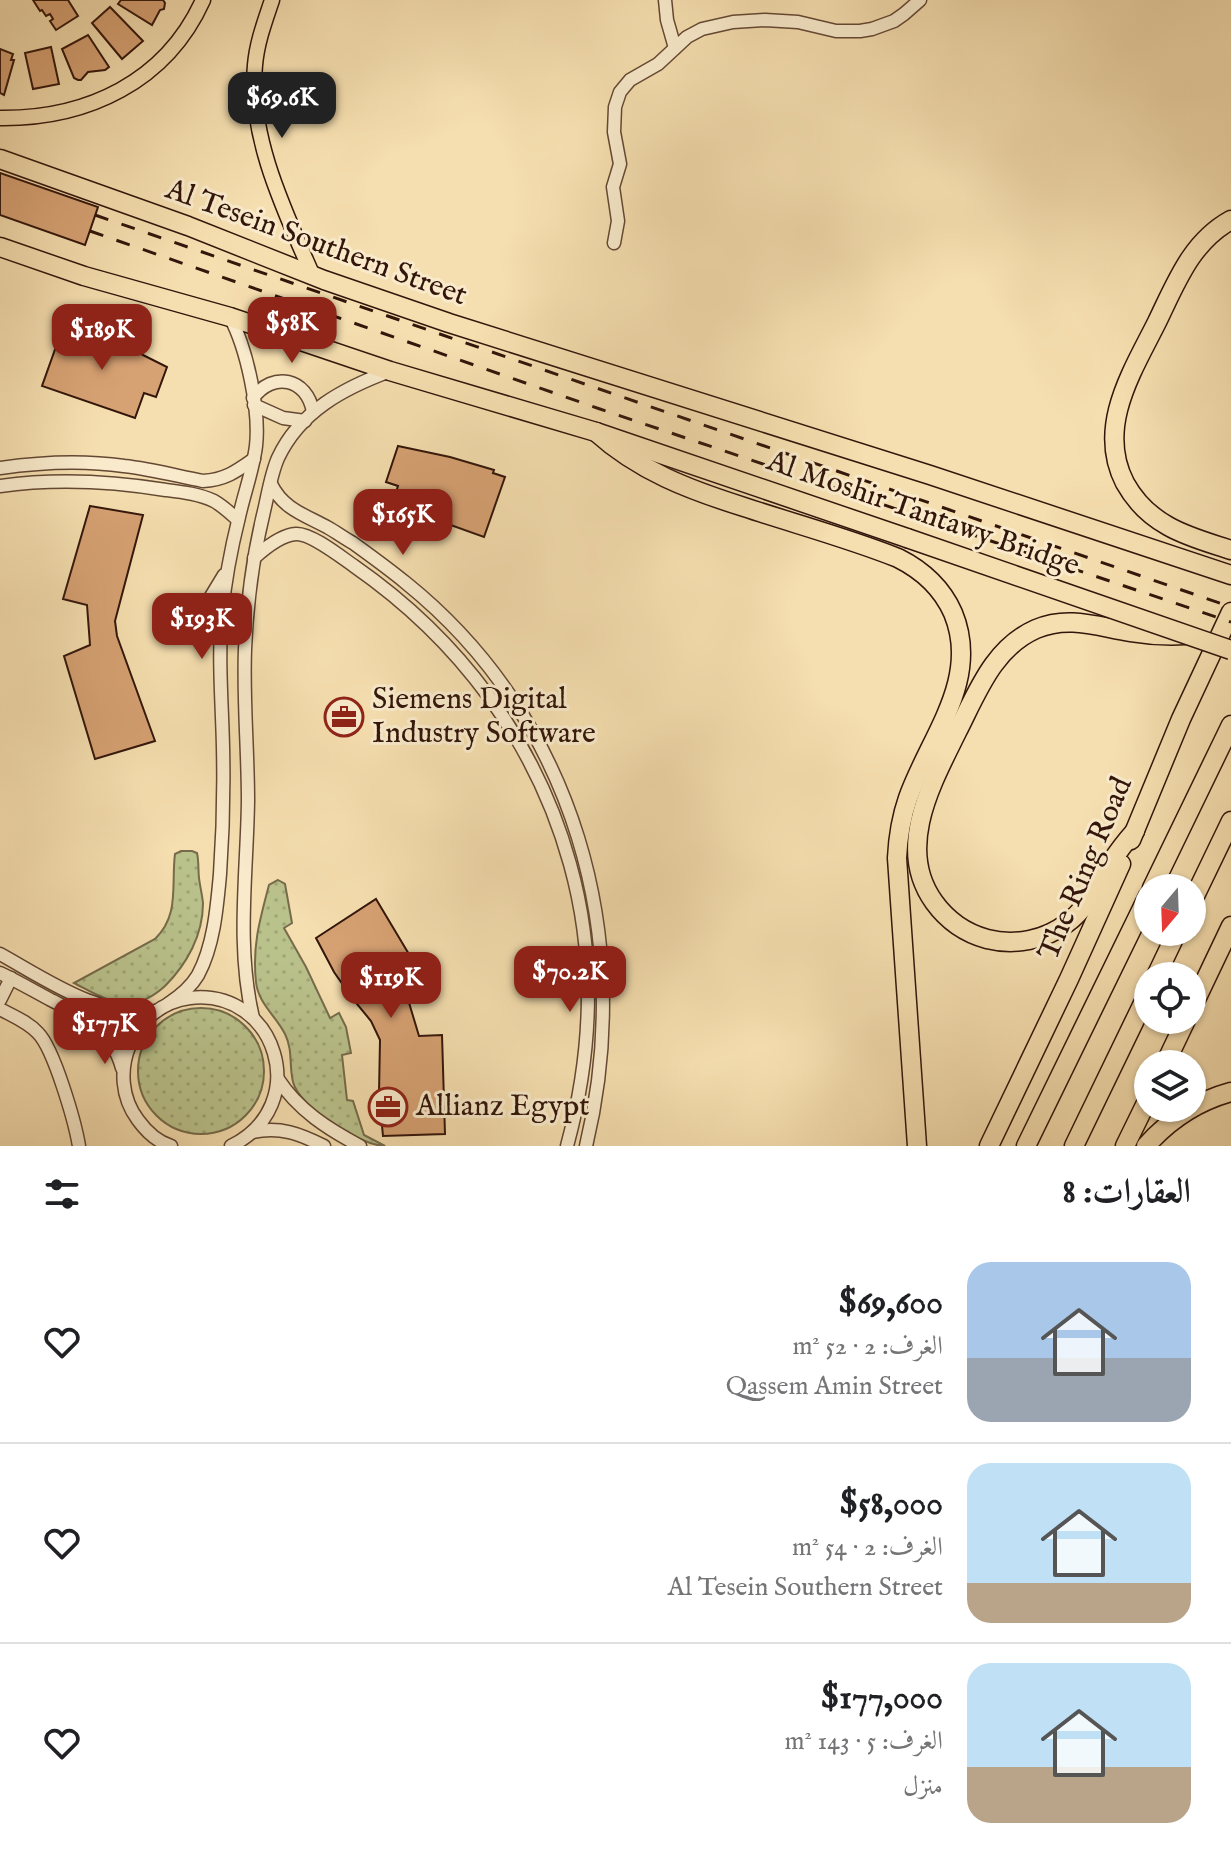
<!DOCTYPE html>
<html lang="ar">
<meta charset="utf-8">
<style>
:root{--surface:#fff;--page:#f2f2f2;--text:#202124;--muted:#757577;--line:#e0e0e0;--accent:#8f2418}
body{margin:0;font-family:"IM FELL English",Amiri,serif;background:var(--page);color:var(--text);direction:rtl;height:100vh;display:flex;flex-direction:column;font-size:30px;white-space:nowrap}
*{box-sizing:border-box;margin:0}
p{font-size:26px;color:var(--muted)}
.icon{flex:none;width:44px;height:44px;fill:none;stroke:currentColor;stroke-width:2;stroke-linecap:round;stroke-linejoin:round}
.map{position:relative;height:1146px;overflow:hidden;direction:ltr}
.details{display:flex;flex-direction:column;background:var(--surface);flex:1}
.details>*{flex:none}
.needle{width:52px;rotate:199deg}
.buttons{position:absolute;left:1134px;top:874px;display:grid;gap:16px}
.buttons a{display:grid;place-items:center;width:72px;height:72px;border-radius:50%;background:var(--surface);box-shadow:0 2px 6px #0004;font-size:40px}
.price{position:absolute;translate:-50% -68px;padding:0 18px;border-radius:16px;background:var(--accent);color:#fff;font-size:26px;line-height:52px;filter:drop-shadow(0 2px 4px #0008)}
.price::after{content:'';position:absolute;left:50%;top:48px;width:24px;height:18px;margin-left:-12px;background:inherit;clip-path:polygon(0 0,100% 0,50% 100%)}
.price.active{background:#222;color:#fff}
ul{padding:0;list-style:none}
li{display:flex;align-items:center;gap:24px;height:200px;padding:0 40px}
li+li{border-top:2px solid var(--line)}
li span{display:grid;place-items:center;flex:none;width:224px;height:160px;border-radius:24px;color:#555}
li>.icon{margin-inline-start:auto}
span .icon{width:96px;height:96px;fill:#fffc;stroke-width:1}
li b{font-size:34px}
h2{display:flex;justify-content:space-between;align-items:center;height:96px;padding:0 40px;font-size:34px}
.map>svg:first-child{display:block}
.park{fill:url(#park-dots);stroke:#766c4c;stroke-width:2}
.building{fill:#d6a173;stroke:#33160b;stroke-width:2}
.lines{fill:none;stroke-linecap:round;stroke-linejoin:round}
.minor-casing{stroke:#644834;stroke-width:15}
.major-casing{stroke:#33160b;stroke-width:17}
.highway-casing{stroke:#33160b;stroke-width:21}
.minor{stroke:#f8eacb;stroke-width:12}
.major{stroke:#f5deaf;stroke-width:14}
.highway{stroke:#f5deaf;stroke-width:18}
.rail{stroke:#33160b;stroke-width:3;stroke-dasharray:14 14;stroke-linecap:butt}
.highway-bridge-casing{stroke:#33160b;stroke-width:21;stroke-linecap:butt}
.highway-bridge{stroke:#f5deaf;stroke-width:18}
.labels{text-anchor:middle;dominant-baseline:central;stroke-width:6;stroke-linejoin:round;paint-order:stroke}
.street-label{font-size:30px;fill:#33160b;stroke:#f8eacb}
.poi-label{font-size:30px;fill:#33160b;stroke:#f8eacb;text-anchor:start}
</style>
<div class="map">
<svg width="1231" height="1146" viewBox="0 0 1231 1146">
<defs>
<pattern id="park-dots" width="8" height="8" patternUnits="userSpaceOnUse" patternTransform="scale(2)"><rect width="8" height="8" fill="#bac28c"/><path d="M2 2h.1M6 6h.1" fill="none" stroke="#a0a677" stroke-width="1.8" stroke-linecap="round"/></pattern>
</defs>
<rect width="100%" height="100%" fill="#f5deaf"/>
<filter id="stains"><feTurbulence type="fractalNoise" baseFrequency=".0025" numOctaves="4"/><feColorMatrix values="0 0 0 0 .2 0 0 0 0 .09 0 0 0 0 .02 0 0 0 .5 -.17"/></filter>
<radialGradient id="worn" r=".72"><stop offset=".6" stop-color="#630" stop-opacity="0"/><stop offset="1" stop-color="#630" stop-opacity=".3"/></radialGradient>
<g class="park">
<path d="M181,851H192L197,853C199,862 198,870 199,878C200,886 202,894 203,903C203,935 187,964 165,986C154,996 141,1004 126,1003C107,1002 90,991 74,983L155,939C180,915 171,885 175,854Z"/>
<path d="M278,880L285,884L292,923L284,928L306,967L330,1018L339,1013L346,1027L351,1053L342,1055L347,1100L353,1101L364,1135L385,1146C361,1146 299,1107 293,1082C289,1066 293,1050 285,1034C276,1016 258,1003 256,982C252,946 260,919 269,885Z"/>
<circle cx="201" cy="1071" r="63"/>
</g>
<g class="building">
<path d="M33,0H68L78,16L56,30L50,21L53,19L50,14L46,16L42,10L40,11Z"/>
<path d="M121,0H163L165,3L164,9L160,10L152,25L118,4Z"/>
<path d="M110,7L143,41L122,59L92,23Z"/>
<path d="M88,35L109,67L105,70L88,72L81,80H78L74,78L62,49Z"/>
<path d="M51,47L59,84L33,89L25,53Z"/>
<path d="M0,49L13,54L11,60H14L4,95L0,93Z"/>
<path d="M0,173L98,207L85,245L0,215Z"/>
<path d="M63,327L78,332L79,328L135,351L167,367L156,397L144,393L135,418L42,386Z"/>
<path d="M398,446L450,457L494,470L493,473L505,477L484,537L392,504L398,486L386,482Z"/>
<path d="M90,506L143,515L115,621L117,636L155,741L95,759L64,656L90,645L87,605L63,599Z"/>
<path d="M376,899L425,981L407,996L419,1036L442,1035L445,1134L383,1136L379,1094L380,1040L371,1021L352,998L334,972L316,938Z"/>
</g>
<g class="lines">
<defs>
<g id="minor">
<path d="M665,0L667,20L675,48"/>
<path d="M614,243L618,221L613,187L620,164L614,132L615,107L620,92L630,80L658,64L687,37L702,29L733,22L765,20L798,22L836,31H860L872,29L894,21L904,14L920,0"/>
<path d="M253,398C273,371 307,378 313,412"/>
<path d="M254,405L283,418L305,421"/>
<path d="M0,468C41,462 83,460 124,466C151,469 177,476 203,481C225,480 237,471 254,459"/>
<path d="M271,484C283,509 305,515 327,527C336,532 344,538 353,543C371,556 389,569 406,583C575,719 636,939 586,1146"/>
<path d="M0,486C56,478 111,481 166,490C182,492 199,494 214,501C223,506 230,513 238,520"/>
<path d="M254,558C265,548 281,535 296,534C311,533 341,557 354,566C459,639 536,741 570,864C596,957 592,1054 567,1146"/>
<path d="M204,608L224,575"/>
<path d="M0,954C47,980 100,1018 156,1011"/>
<path d="M0,973C17,981 34,991 51,1000C83,1016 112,1030 122,1068"/>
<path d="M0,1000L11,978"/>
<path d="M168,1004C180,996 191,987 198,975C214,945 217,907 220,874C223,832 224,789 223,747C222,702 218,658 222,613C225,581 231,549 239,517C244,494 253,470 256,446C260,410 247,349 230,317"/>
<path d="M0,1009C13,1016 28,1022 38,1033C54,1049 75,1122 79,1146"/>
<path d="M253,1018C236,946 247,874 248,801C248,750 243,699 245,649C247,602 253,556 264,511C268,494 271,474 278,458C300,411 344,388 390,371"/>
<path d="M278,1079C298,1110 328,1129 360,1146"/>
<path d="M253,1132C280,1126 300,1134 324,1146"/>
<path d="M171,1146C158,1142 146,1131 138,1120C104,1075 133,1005 190,998C276,988 314,1105 231,1146"/>
</g>
<g id="major">
<path d="M272,0C265,21 257,42 255,65C248,136 285,212 313,276"/>
<path d="M0,118C87,119 166,82 203,0"/>
</g>
<g id="highway">
<path d="M0,159L188,226L324,280L449,323L930,475L1231,575"/>
<path d="M1231,220C1191,242 1176,283 1157,322C1132,372 1096,427 1125,483C1135,501 1150,516 1168,526C1187,537 1210,543 1231,550"/>
<path d="M0,247L84,276L230,317L390,371L596,432L907,538"/>
<path d="M596,432C639,471 690,490 744,507C795,524 848,538 898,558C922,570 942,588 953,613C981,680 929,738 908,798C901,818 898,838 897,858L917,1146"/>
<path d="M1135,831C1125,842 1117,853 1109,865C1096,885 1088,908 1067,923C1045,940 1015,946 987,939C965,933 947,920 934,902C895,848 932,783 957,732C977,693 993,648 1036,629C1069,615 1098,627 1131,632C1149,635 1167,636 1185,635"/>
<path d="M1131,840L1181,719L1231,612"/>
<path d="M1152,888L1231,725"/>
<path d="M1192,902L1231,821"/>
<path d="M1156,976L1177,932"/>
<path d="M1192,1008L1231,926"/>
<path d="M1165,1064L1186,1020"/>
<path d="M989,1146L1069,979L1121,864"/>
<path d="M1026,1146L1148,896"/>
<path d="M1074,1146L1148,993"/>
<path d="M1125,1146L1148,1099"/>
<path d="M1146,1146C1169,1120 1198,1101 1231,1092"/>
</g>
</defs>
<use href="#minor" class="minor-casing"/>
<use href="#major" class="major-casing"/>
<use href="#highway" class="highway-casing"/>
<use href="#minor" class="minor"/>
<use href="#major" class="major"/>
<use href="#highway" class="highway"/>
<g class="rail">
<path d="M95,215L1231,607"/>
<path d="M90,231L600,409L1231,622"/>
</g>
<defs>
<path id="highway-bridge" d="M907,538L1231,650"/>
</defs>
<use href="#highway-bridge" class="highway-bridge-casing"/>
<use href="#highway-bridge" class="highway-bridge"/>
</g>
<defs>
<symbol id="office-ring" viewBox="-11 -11 22 22"><circle r="9.5" fill="#f8eacb" stroke="#8f2418" stroke-width="1.5"/><path d="M-6-3h4V-5.5h4V-3h4V5H-6ZM-1-4.5V-3h2v-1.5ZM-6 0V1H6V0Z" fill="#8f2418"/></symbol>
</defs>
<g fill-rule="evenodd">
<use href="#office-ring" x="322" y="695" width="44" height="44"/>
<use href="#office-ring" x="366" y="1085" width="44" height="44"/>
</g>
<g class="labels">
<g class="street-label">
<text transform="translate(316 243) rotate(20)">Al Tesein Southern Street</text>
<text transform="translate(923 514) rotate(19)">Al Moshir Tantawy Bridge</text>
<text transform="translate(1086 869) rotate(-67)">The Ring Road</text>
</g>
<g class="poi-label">
<text x="372" y="700">Siemens Digital<tspan x="372" dy="34">Industry Software</tspan></text>
<text x="416" y="1107">Allianz Egypt</text>
</g>
</g>
<rect width="100%" height="100%" filter="url(#stains)"/>
<rect width="100%" height="100%" fill="url(#worn)"/>
</svg>
<div class="buttons">
<a><svg class="needle" viewBox="-14 -14 28 28"><path d="M0-13l5 13h-10z" fill="#e53935"/><path d="M0 13l5-13h-10z" fill="#757577"/></svg></a>
<a><svg class="icon" aria-label="locate" viewBox="0 0 24 24"><circle cx="12" cy="12" r="6"/><path d="M12 2v4M12 18v4M2 12h4M18 12h4"/></svg></a>
<a><svg class="icon" aria-label="layers" viewBox="0 0 24 24"><path d="M12 4l9 5-9 5-9-5zM3 14l9 5 9-5"/></svg></a>
</div>
<b class="price active" style="left:282px;top:140px">$69.6K</b>
<b class="price" style="left:292px;top:365px">$58K</b>
<b class="price" style="left:102px;top:372px">$189K</b>
<b class="price" style="left:403px;top:557px">$165K</b>
<b class="price" style="left:202px;top:661px">$193K</b>
<b class="price" style="left:570px;top:1014px">$70.2K</b>
<b class="price" style="left:391px;top:1020px">$119K</b>
<b class="price" style="left:105px;top:1066px">$177K</b>
</div>
<section class="details">
<h2>العقارات: 8<svg class="icon" aria-label="filters" viewBox="0 0 24 24"><path d="M4 7h16M4 17h16"/><circle cx="9" cy="7" r="2"/><circle cx="15" cy="17" r="2"/></svg></h2>
<ul>
<li><span style="background:linear-gradient(#a9c7e8 60%,#9aa5b1 0)"><svg class="icon" aria-label="home" viewBox="0 0 24 24"><path d="M3 11l9-7 9 7M6 9v11h12V9"/></svg></span><div><b>$69,600</b><p>الغرف: 2 · 52 m²</p><p>Qassem Amin Street</p></div><svg class="icon" aria-label="heart" viewBox="0 0 24 24"><path d="M12 20l-8-8c-3-5 5-10 8-4 3-6 11-1 8 4z"/></svg></li>
<li><span style="background:linear-gradient(#bfe0f5 75%,#b9a48a 0)"><svg class="icon" aria-label="home" viewBox="0 0 24 24"><path d="M3 11l9-7 9 7M6 9v11h12V9"/></svg></span><div><b>$58,000</b><p>الغرف: 2 · 54 m²</p><p>Al Tesein Southern Street</p></div><svg class="icon" aria-label="heart" viewBox="0 0 24 24"><path d="M12 20l-8-8c-3-5 5-10 8-4 3-6 11-1 8 4z"/></svg></li>
<li><span style="background:linear-gradient(#bfe0f5 65%,#b9a48a 0)"><svg class="icon" aria-label="home" viewBox="0 0 24 24"><path d="M3 11l9-7 9 7M6 9v11h12V9"/></svg></span><div><b>$177,000</b><p>الغرف: 5 · 143 m²</p><p>منزل</p></div><svg class="icon" aria-label="heart" viewBox="0 0 24 24"><path d="M12 20l-8-8c-3-5 5-10 8-4 3-6 11-1 8 4z"/></svg></li>
</ul>
</section>
